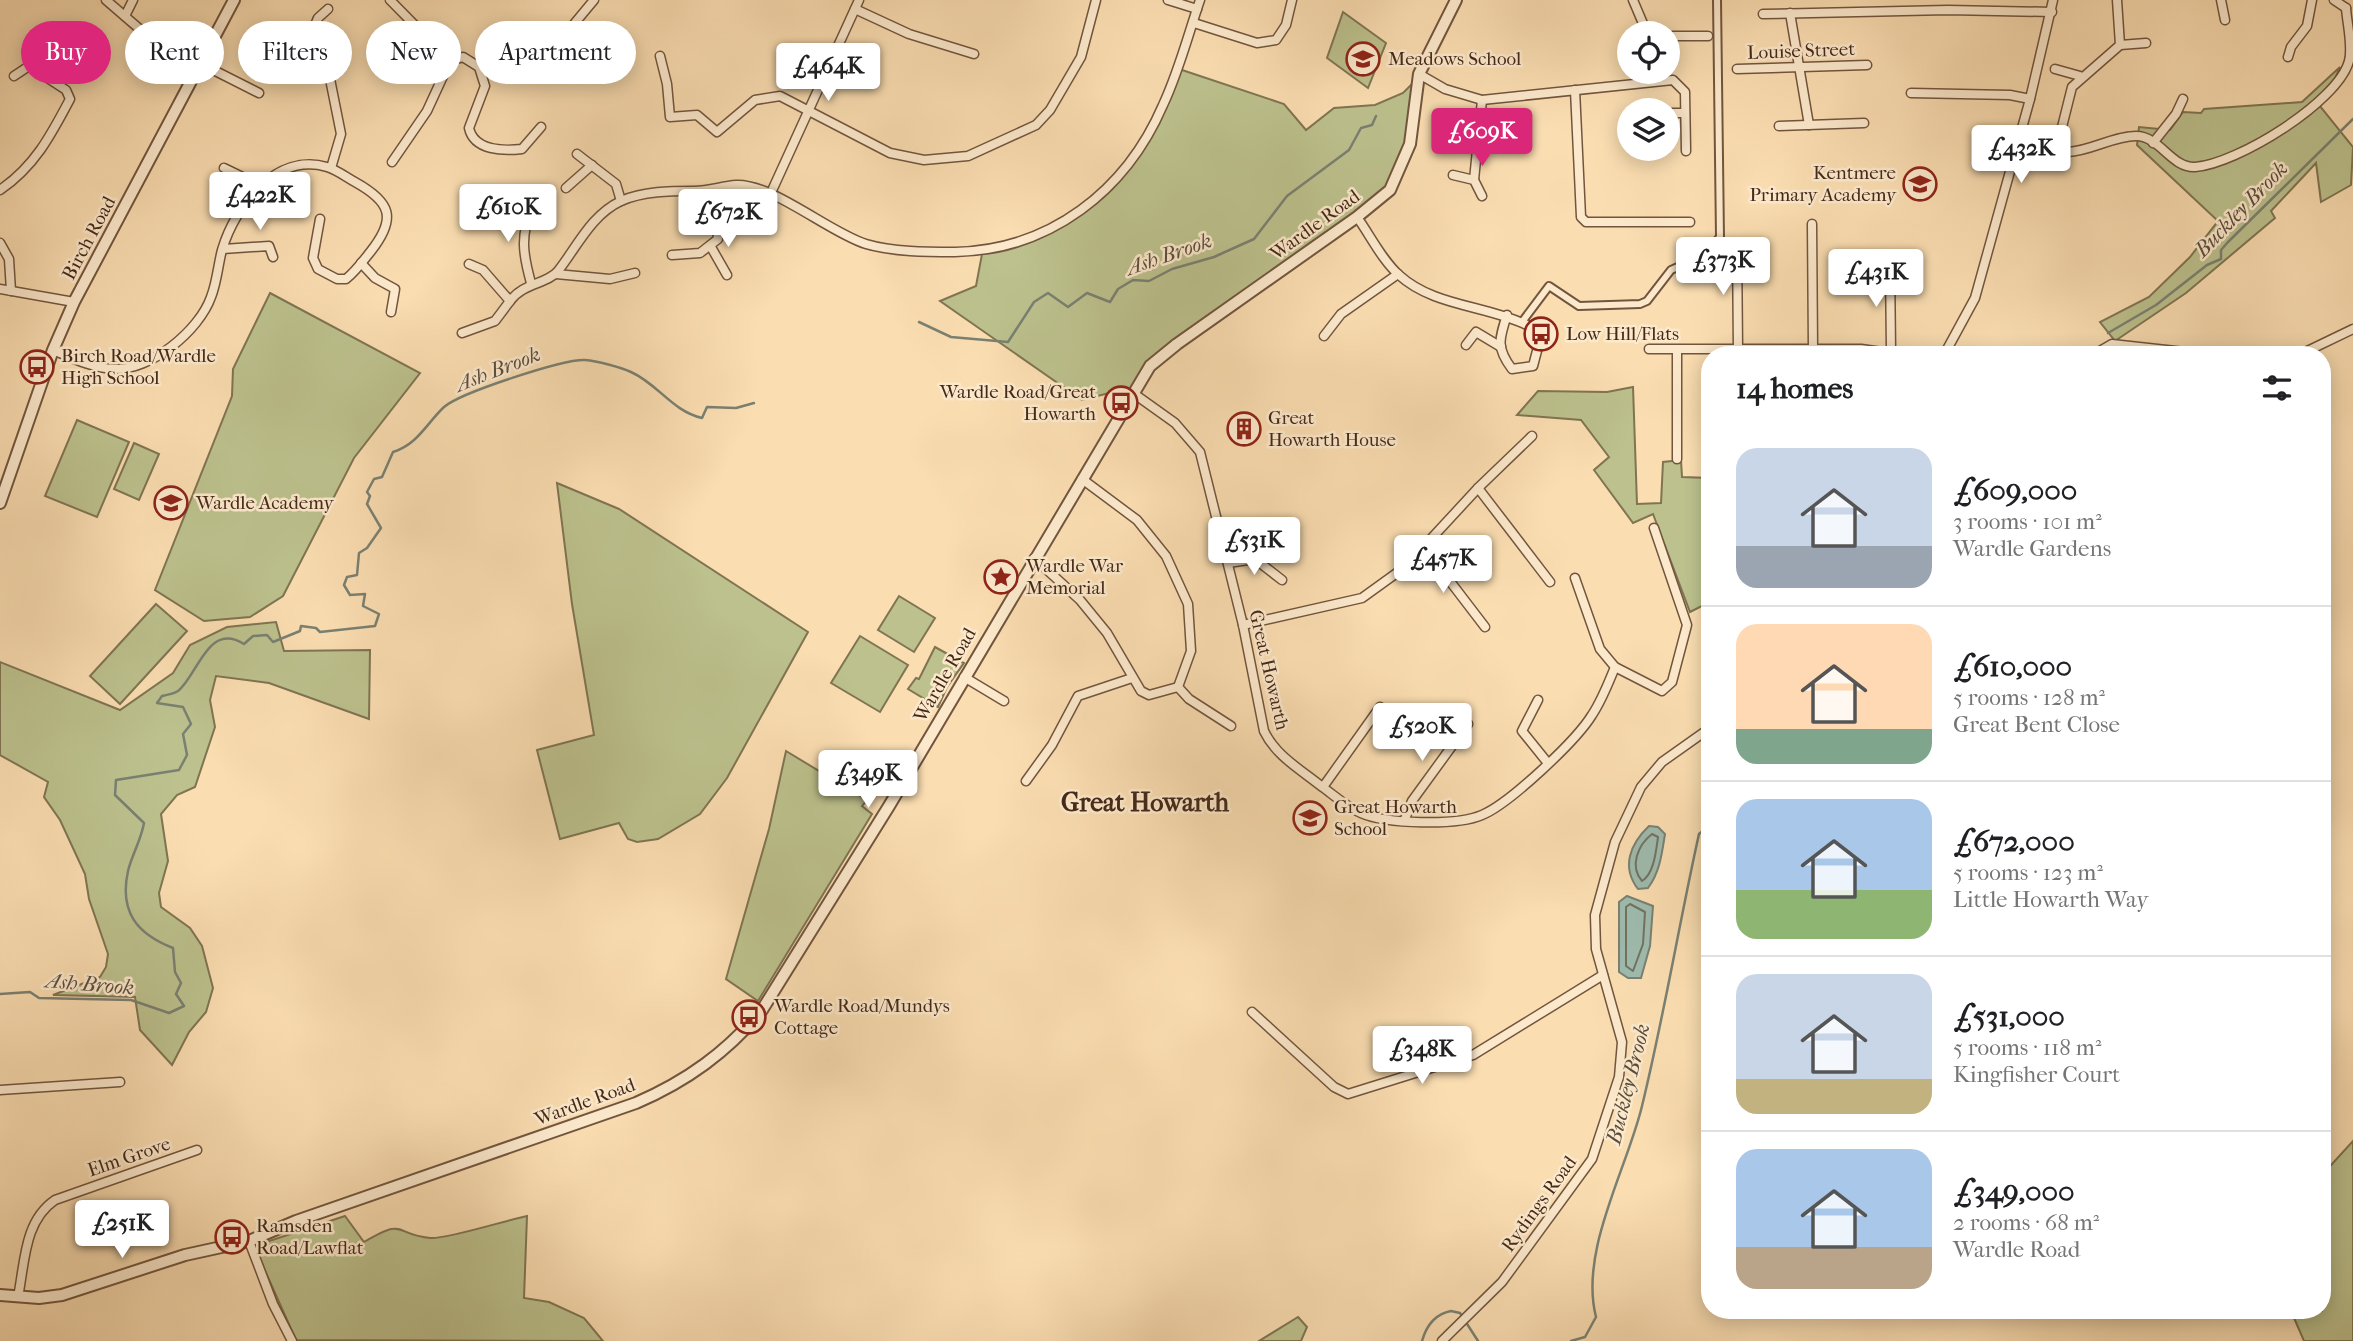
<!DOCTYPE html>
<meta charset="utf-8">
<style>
:root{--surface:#fff;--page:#f2f2f2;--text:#202124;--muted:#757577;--line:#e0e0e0;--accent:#db2777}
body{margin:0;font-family:"IM FELL French Canon",serif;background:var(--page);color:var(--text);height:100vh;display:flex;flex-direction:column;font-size:26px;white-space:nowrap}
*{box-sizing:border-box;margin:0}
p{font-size:23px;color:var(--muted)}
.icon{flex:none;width:38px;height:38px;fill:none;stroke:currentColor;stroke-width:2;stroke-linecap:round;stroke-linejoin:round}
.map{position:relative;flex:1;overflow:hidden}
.side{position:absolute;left:1701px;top:346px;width:630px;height:973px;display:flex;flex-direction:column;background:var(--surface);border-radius:28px;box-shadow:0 4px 18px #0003}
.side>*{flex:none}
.hud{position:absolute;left:21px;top:21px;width:665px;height:63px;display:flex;gap:14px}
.tools{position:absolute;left:1617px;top:21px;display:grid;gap:14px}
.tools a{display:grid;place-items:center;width:63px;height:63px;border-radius:50%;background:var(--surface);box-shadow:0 4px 18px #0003;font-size:35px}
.price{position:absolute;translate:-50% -60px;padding:0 16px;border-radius:7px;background:#fff;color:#222;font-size:23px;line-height:46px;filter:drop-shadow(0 2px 4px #0008)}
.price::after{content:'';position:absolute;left:50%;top:42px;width:21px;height:16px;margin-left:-10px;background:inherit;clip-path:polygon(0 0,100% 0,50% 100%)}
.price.active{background:var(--accent);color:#fff}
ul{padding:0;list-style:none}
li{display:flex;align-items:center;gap:21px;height:175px;padding:0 35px}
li+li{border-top:2px solid var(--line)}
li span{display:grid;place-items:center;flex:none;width:196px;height:140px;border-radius:21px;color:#555}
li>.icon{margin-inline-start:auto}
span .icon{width:84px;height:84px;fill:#fffc;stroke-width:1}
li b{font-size:30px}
h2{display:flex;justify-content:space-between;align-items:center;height:84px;padding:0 35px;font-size:30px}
.tag{padding:0 24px;border-radius:32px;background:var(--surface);box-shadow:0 4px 18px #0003;font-size:24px;line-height:63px}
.tag.active{background:var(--accent);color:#fff}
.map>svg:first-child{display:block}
.green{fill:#bcc18d;stroke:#807452;stroke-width:2}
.water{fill:#9ebbae;stroke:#7a8072;stroke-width:2}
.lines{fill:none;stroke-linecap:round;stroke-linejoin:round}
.shore{stroke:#717263;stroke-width:2}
.stream{stroke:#7a8072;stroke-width:2.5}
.pedestrian-casing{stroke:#72553e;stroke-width:10}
.minor-casing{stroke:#72553e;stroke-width:11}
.tertiary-casing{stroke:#72553e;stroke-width:14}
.pedestrian{stroke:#fce9cc;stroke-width:6}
.minor{stroke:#fce9cc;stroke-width:8}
.tertiary{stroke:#fce9cc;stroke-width:10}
.labels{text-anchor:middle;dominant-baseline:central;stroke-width:5;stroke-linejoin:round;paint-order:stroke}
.street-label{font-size:19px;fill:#442818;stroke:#fce9cc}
.poi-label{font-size:19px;fill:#442818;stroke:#fce9cc;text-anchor:start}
.water-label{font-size:21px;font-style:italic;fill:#5a4d3e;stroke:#fce9cc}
.district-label{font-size:26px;font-weight:bold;fill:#442818;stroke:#fce9cc}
</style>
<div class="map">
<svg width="2353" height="1341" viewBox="0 0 2353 1341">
<rect width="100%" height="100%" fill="#faddb1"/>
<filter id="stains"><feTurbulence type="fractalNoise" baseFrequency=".00286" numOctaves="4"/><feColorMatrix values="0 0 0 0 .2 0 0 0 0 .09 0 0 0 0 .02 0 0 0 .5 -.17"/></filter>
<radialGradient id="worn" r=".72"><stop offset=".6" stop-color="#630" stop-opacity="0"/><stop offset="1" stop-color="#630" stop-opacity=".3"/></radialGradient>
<g class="green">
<path d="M1343,12L1386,43L1368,88L1327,58Z"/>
<path d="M2340,67L2332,86L2287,130L2320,106L2353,147L2351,185L2321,202L2316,163L2271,211L2275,218L2186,293L2115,341L2100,322L2149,297L2190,257L2218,221L2137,145L2139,127L2170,130L2183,112L2201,113L2204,109L2302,102Z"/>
<path d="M1179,69L1284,104L1306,130L1334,108L1375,105L1403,93L1416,80L1407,144L1388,188L1355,215L1174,340L1129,392L1117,391L1082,400L940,301L976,286L982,254C1033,251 1104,208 1131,166C1150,136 1163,101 1179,69Z"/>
<path d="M270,293L420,373L354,458L283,596L250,617L204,621L155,590L232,396L233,369Z"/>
<path d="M1633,387L1637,504L1661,503L1663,462L1681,460L1682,477L1710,478V602L1690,612L1653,514L1633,523L1594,470L1609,457L1581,420L1517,415L1538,391L1607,392Z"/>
<path d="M77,420L129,442L97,517L45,496Z"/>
<path d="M134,443L159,454L139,500L114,489Z"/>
<path d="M557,483L619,509L808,632L727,778L700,814L658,839L637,842L628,839L619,823L560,839L537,750L594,735L572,604Z"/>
<path d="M899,596L935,618L914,652L878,630Z"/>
<path d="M156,604L187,631L120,704L90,676Z"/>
<path d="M276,622L284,651L370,650L369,719L269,683L216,676L210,700L215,727L195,787L177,795L161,814L168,861L159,893L161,907L190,928L202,946L213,988L206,1012L189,1032L172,1065L140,1030L135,997L53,995L100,977L106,967L108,954L89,899L85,874L60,820L44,797L48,782L0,755V662L120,710L173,673L190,645L227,627Z"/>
<path d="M860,636L908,665L880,712L831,683Z"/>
<path d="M935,647L964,663L947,687L938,707L908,689L916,678L919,679Z"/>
<path d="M786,751L867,800L862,806L872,814L758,1001L726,979L769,829Z"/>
<path d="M2353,1141V1341H2304L2291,1311H2322V1175Z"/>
<path d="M345,1216L364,1242C407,1217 392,1234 430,1238C444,1240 507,1220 527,1216L524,1298L549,1302L584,1318L603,1341L296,1340L254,1246Z"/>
<path d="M1298,1317L1307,1327L1301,1341H1259Z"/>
</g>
<g class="water">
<path d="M1649,826L1658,827L1665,834C1662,853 1660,872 1648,888L1638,889C1621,867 1630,844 1649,826Z"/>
<path d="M1627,896L1653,906L1650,946L1641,978H1628L1619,972V902Z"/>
</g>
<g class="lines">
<g class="shore">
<path d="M1652,834L1658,837C1656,851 1654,874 1642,881C1629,866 1638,845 1652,834Z"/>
<path d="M1630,904L1645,912L1643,944L1633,971L1626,966V907Z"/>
</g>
<g class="stream">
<path d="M919,322L951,337L1008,342L1034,302L1048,293L1068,307L1087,293L1110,302L1118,289L1133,280L1149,281L1172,269L1214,257L1254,239L1287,196L1349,150L1361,128L1372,125L1376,116"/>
<path d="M2108,333L2156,305L2207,265L2221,259V250L2228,242L2353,119"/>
<path d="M2069,355L2083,349"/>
<path d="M0,994L30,992L39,998L131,1000L169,1013L184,1006L176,994L181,983L175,972L173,948C137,934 119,912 128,871C132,855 141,840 144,823L115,795L116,780L179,770L187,755L183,734L191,724L183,707L157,703L162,696C167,695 173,694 178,691C198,675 208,621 244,644L253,636L267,635L273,642L300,631L301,626L316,628L320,632L375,626L379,614L363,606L365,594L350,595L344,585L347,577L357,575L359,553L367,548L381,528L367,504L370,496L367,492L374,479L382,477L393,452C418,444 426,424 444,407C460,393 563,359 585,360C597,361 620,367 631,372C658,384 672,411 702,418L707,407L736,408L754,403"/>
<path d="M1422,1341C1426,1327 1435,1314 1451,1311L1460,1313L1478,1341"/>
<path d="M1571,1341L1585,1337L1596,1317C1579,1251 1627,1169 1642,1106C1664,1016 1679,924 1699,834L1710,825"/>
</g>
<defs>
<path id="pedestrian" d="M1522,322L1549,286L1579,306L1640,304L1647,301L1671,270L1691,261L1710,249L1720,237L1717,0"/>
<g id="minor">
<path d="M106,0L150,38L259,93"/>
<path d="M390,0L450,61L463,57L479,67L485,86L469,128C474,151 504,151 522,149L541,127"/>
<path d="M1168,0L1197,9"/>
<path d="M1633,0L1647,33"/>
<path d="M2221,0L2225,20"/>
<path d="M2334,0L2346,8"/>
<path d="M328,9L318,18L309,39L315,53L328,69L341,134L331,168"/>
<path d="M855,9L909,34L974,54"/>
<path d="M1790,13L1809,125"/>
<path d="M1763,14L1948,10L2052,12"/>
<path d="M125,16L133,0"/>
<path d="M1194,23L1257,43L1276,40L1286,25L1292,0"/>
<path d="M564,36L594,0"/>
<path d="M1668,36H1708"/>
<path d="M2120,45L2146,43"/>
<path d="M660,56L667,84L670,117L697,115L717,132L755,100L780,96L890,153L924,160L968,156L1036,125L1050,110L1081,57L1096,0"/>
<path d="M2288,57L2291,47L2307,26L2312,0"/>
<path d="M1737,69L1867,65"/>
<path d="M2055,69L2080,76"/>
<path d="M1419,74L1445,89L1482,100L1673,80L1685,92L1686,151"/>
<path d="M14,76L29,66L27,50"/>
<path d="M1575,90L1581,217L1586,222H1690"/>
<path d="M1911,93L2010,95L2030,99"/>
<path d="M1668,113H1685"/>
<path d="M1779,126L1864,123"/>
<path d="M2153,143L2176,114L2183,99"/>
<path d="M2056,151L2072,87L2120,45L2117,0"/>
<path d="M2015,152C2033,151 2051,153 2068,152C2091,151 2113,136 2136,136C2160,136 2171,168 2195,167C2237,164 2338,102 2349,61C2353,47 2347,23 2346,8"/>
<path d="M577,154L616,184L621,201"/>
<path d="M392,162L427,111L450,61"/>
<path d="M224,168L261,186"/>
<path d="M1453,175L1474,180L1482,196"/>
<path d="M1474,180L1482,100"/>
<path d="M566,188L592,165"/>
<path d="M0,190C35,166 51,135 70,99L66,90L29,66"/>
<path d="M770,195L859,0"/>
<path d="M1357,217C1370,235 1382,260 1399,275C1434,307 1487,305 1529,326L1538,347L1533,366L1512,369C1496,348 1499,339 1507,315"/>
<path d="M1812,224L1813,348"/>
<path d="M0,243L9,259L11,291"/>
<path d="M1737,243L1738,350"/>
<path d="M711,247L727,275"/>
<path d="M223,249L269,246L273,257"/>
<path d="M672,255L700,253L718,239L714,191"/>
<path d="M361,263L375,278L395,289L391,312"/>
<path d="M469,264L483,270L510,301C523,283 547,284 558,271C577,247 591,215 621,201C643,191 671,191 694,191C709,191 722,186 736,185C772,183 830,233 866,244C893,252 927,252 955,252C1050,250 1126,191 1163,105C1179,71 1188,35 1200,0"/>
<path d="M1890,266L1891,351"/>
<path d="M556,274L610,279L635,273"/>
<path d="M531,283C523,254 520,236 532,207"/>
<path d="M0,289L74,302"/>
<path d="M462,333L495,321L510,301"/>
<path d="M1324,336L1341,314L1398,274"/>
<path d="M1466,345L1476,332L1501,347"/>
<path d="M1649,349H1861L1903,355"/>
<path d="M53,350C72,358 92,368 114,369C150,371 199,331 211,297C217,282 218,265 222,250C235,206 276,152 327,167C337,170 346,177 355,182C391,202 397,218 371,251C363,261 356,271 346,279H337L318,269L313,258L320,219"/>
<path d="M1677,351V459"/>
<path d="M1944,355L1975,298L2030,99L2053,0"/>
<path d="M2093,355L2112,344L2212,355"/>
<path d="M2299,355L2353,329"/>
<path d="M1133,393L1175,423L1200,452L1243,625L1264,731C1276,756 1300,769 1321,786C1334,795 1346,807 1361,813C1386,824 1457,826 1482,815C1509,804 1576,741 1592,715C1602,700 1608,684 1615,667L1600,649L1575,578"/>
<path d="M1082,479L1137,520L1166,556L1188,604L1191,651L1178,687"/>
<path d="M1478,488L1550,582"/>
<path d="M1423,546L1485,627"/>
<path d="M1034,558L1080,600L1107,633L1141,691L1149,695L1178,687"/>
<path d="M1228,563L1255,559L1282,580"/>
<path d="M1243,625L1362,598L1405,567L1478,488L1532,436"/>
<path d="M1615,667L1662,691L1672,682L1687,625L1654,528"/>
<path d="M964,677L1004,701"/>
<path d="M1178,687L1189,699L1231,726"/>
<path d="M1538,700L1522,731L1547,762"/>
<path d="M1026,781L1052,745L1078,696L1132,678"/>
<path d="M1323,787L1380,707"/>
<path d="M1405,819L1412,801L1468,724"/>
<path d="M1252,1012L1334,1087L1348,1094L1473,1055L1603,975"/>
<path d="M0,1090L120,1082"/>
<path d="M249,1241L273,1304L292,1341"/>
<path d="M18,1297C25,1262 24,1221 55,1200L197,1150"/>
<path d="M1442,1341L1502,1282L1592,1159L1619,1077L1622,1042L1596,949L1595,915L1615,842L1641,787L1662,762L1710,728"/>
</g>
<g id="tertiary">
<path d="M0,503L53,350L74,302L234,0"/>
<path d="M0,1295L39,1298L62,1295L185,1255L249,1241L296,1221L636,1103C687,1081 727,1052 762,1010L889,806L1150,366L1177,344L1357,217L1390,190L1410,144L1419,74L1456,0"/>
</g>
</defs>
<use href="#pedestrian" class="pedestrian-casing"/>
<use href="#minor" class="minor-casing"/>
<use href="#tertiary" class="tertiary-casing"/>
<use href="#pedestrian" class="pedestrian"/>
<use href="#minor" class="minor"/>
<use href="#tertiary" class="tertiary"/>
</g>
<defs>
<symbol id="school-ring" viewBox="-11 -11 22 22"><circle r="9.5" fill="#fce9cc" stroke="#8f2418" stroke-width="1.5"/><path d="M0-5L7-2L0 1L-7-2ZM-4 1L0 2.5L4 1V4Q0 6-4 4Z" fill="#8f2418"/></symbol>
<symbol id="bus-ring" viewBox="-11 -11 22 22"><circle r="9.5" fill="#fce9cc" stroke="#8f2418" stroke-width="1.5"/><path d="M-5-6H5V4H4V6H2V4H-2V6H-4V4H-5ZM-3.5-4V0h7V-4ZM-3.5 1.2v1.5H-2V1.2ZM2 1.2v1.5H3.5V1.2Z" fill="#8f2418"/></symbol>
<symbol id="building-ring" viewBox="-11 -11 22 22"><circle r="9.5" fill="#fce9cc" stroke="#8f2418" stroke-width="1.5"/><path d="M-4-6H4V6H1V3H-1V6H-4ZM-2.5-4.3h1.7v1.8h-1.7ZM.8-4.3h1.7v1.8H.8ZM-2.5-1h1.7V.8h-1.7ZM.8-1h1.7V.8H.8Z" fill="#8f2418"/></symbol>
<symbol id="sight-ring" viewBox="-11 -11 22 22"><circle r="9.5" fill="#fce9cc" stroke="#8f2418" stroke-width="1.5"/><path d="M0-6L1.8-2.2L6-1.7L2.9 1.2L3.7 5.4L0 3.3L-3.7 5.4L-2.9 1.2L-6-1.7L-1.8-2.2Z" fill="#8f2418"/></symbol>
</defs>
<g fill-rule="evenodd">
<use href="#school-ring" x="1344" y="40" width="38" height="38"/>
<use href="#school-ring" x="1901" y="165" width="38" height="38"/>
<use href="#bus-ring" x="1522" y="315" width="38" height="38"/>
<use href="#bus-ring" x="18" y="348" width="38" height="38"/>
<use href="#bus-ring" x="1102" y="384" width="38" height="38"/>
<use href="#building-ring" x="1225" y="410" width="38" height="38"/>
<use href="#school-ring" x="152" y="484" width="38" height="38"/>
<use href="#sight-ring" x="982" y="558" width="38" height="38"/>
<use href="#school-ring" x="1291" y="799" width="38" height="38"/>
<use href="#bus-ring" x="730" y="998" width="38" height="38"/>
<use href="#bus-ring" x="213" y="1218" width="38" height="38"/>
</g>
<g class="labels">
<g class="street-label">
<text transform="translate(1801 51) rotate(-2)">Louise Street</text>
<text transform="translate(1315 225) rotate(-36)">Wardle Road</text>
<text transform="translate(89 238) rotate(-62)">Birch Road</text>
<text transform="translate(1269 670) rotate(77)">Great Howarth</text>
<text transform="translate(945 675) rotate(-60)">Wardle Road</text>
<text transform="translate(585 1102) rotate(-20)">Wardle Road</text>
<text transform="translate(129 1157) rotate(-19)">Elm Grove</text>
<text transform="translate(1539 1204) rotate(-54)">Rydings Road</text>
</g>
<g class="poi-label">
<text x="1388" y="59">Meadows School</text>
<text x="1896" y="173" text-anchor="end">Kentmere<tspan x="1896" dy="22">Primary Academy</tspan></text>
<text x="1566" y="334">Low Hill/Flats</text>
<text x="61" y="356">Birch Road/Wardle<tspan x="61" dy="22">High School</tspan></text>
<text x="1096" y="392" text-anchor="end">Wardle Road/Great<tspan x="1096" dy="22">Howarth</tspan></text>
<text x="1268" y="418">Great<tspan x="1268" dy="22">Howarth House</tspan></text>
<text x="196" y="503">Wardle Academy</text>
<text x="1026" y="566">Wardle War<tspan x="1026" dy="22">Memorial</tspan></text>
<text x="1334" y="807">Great Howarth<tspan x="1334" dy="22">School</tspan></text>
<text x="774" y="1006">Wardle Road/Mundys<tspan x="774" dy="22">Cottage</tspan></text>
<text x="256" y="1226">Ramsden<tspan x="256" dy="22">Road/Lawflat</tspan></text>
</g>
<g class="water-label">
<text transform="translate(2241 209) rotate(-46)">Buckley Brook</text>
<text transform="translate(1169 254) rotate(-19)">Ash Brook</text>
<text transform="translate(498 369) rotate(-21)">Ash Brook</text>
<text transform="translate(90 984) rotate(5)">Ash Brook</text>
<text transform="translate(1628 1084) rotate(-76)">Buckley Brook</text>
</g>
<g class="district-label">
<text x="1145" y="802">Great Howarth</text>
</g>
</g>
<rect width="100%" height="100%" filter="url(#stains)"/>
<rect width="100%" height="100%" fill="url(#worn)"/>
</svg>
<div class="tools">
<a><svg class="icon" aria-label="locate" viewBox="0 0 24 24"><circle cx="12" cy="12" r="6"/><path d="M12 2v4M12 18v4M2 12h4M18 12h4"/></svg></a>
<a><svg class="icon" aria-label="layers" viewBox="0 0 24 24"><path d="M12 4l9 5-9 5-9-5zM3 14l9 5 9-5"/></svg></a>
</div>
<b class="price" style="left:828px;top:103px">£464K</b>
<b class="price active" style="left:1482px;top:168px">£609K</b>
<b class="price" style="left:2021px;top:185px">£432K</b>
<b class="price" style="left:260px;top:232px">£422K</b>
<b class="price" style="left:508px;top:244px">£610K</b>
<b class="price" style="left:728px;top:249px">£672K</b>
<b class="price" style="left:1723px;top:297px">£373K</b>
<b class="price" style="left:1876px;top:309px">£431K</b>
<b class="price" style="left:1254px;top:577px">£531K</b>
<b class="price" style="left:1443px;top:595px">£457K</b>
<b class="price" style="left:1422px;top:763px">£520K</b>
<b class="price" style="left:868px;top:810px">£349K</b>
<b class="price" style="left:1422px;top:1086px">£348K</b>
<b class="price" style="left:122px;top:1260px">£251K</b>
<div class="hud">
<a class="tag active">Buy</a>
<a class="tag">Rent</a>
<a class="tag">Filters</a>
<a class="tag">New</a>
<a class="tag">Apartment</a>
</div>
<section class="side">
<h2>14 homes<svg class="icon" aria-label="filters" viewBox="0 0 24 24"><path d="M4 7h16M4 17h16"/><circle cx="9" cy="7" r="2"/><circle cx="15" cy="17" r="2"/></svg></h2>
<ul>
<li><span style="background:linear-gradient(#c9d6e8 70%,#9aa5b1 0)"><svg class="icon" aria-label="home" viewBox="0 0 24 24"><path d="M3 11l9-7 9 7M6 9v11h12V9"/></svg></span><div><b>£609,000</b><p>3 rooms · 101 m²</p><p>Wardle Gardens</p></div></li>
<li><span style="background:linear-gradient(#ffd9b3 75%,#7fa58c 0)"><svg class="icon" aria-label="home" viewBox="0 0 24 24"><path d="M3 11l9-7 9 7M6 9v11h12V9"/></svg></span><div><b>£610,000</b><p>5 rooms · 128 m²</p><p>Great Bent Close</p></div></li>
<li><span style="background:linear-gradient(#a9c7e8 65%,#8fb573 0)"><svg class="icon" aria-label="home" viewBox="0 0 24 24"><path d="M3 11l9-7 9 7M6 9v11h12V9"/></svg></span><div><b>£672,000</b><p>5 rooms · 123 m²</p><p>Little Howarth Way</p></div></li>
<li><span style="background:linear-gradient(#c9d6e8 75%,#c2b280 0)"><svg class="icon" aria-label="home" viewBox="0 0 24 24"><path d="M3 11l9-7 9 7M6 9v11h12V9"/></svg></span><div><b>£531,000</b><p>5 rooms · 118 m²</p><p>Kingfisher Court</p></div></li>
<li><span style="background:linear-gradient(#a9c7e8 70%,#b9a48a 0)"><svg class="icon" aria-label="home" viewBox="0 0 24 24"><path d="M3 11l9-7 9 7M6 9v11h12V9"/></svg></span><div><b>£349,000</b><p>2 rooms · 68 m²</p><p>Wardle Road</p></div></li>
</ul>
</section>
</div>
